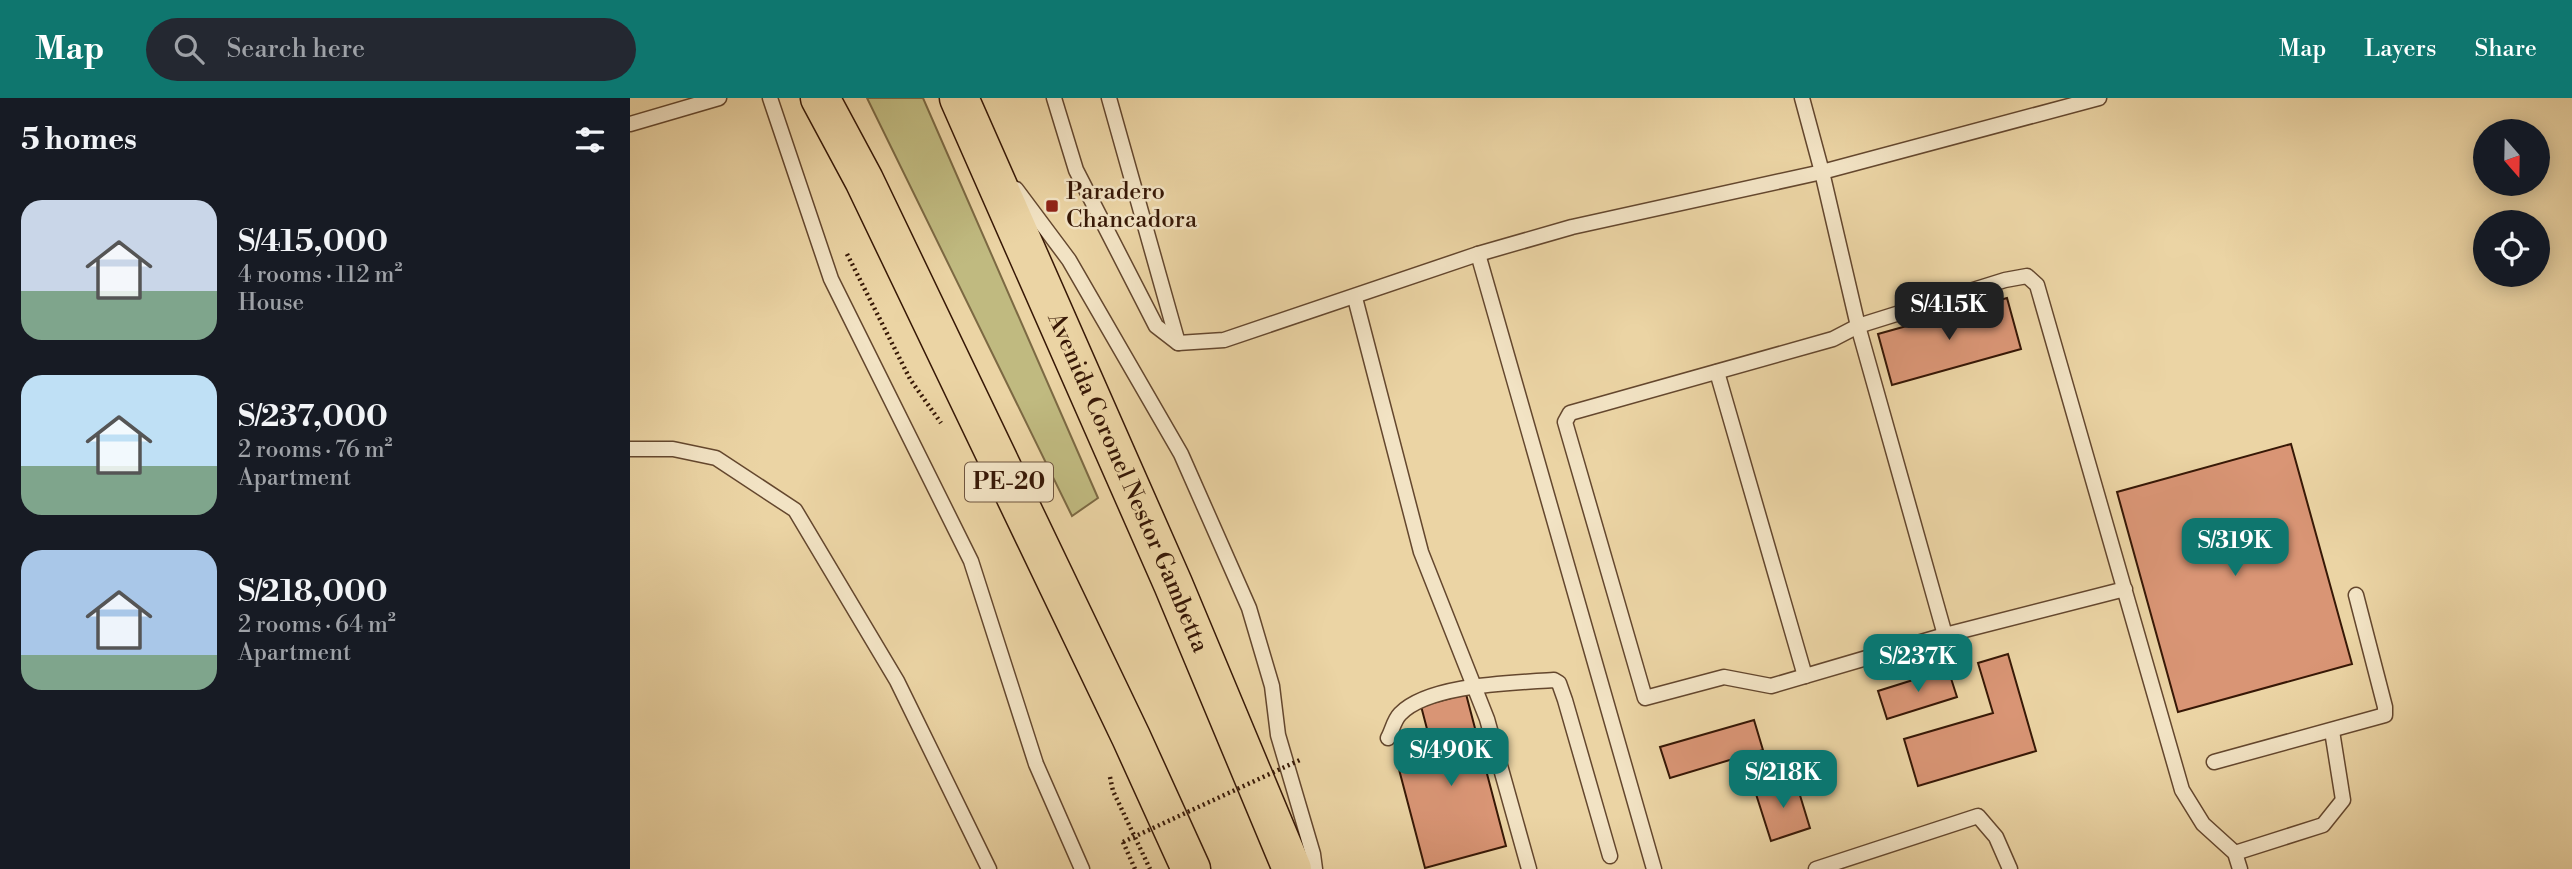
<!DOCTYPE html>
<meta charset="utf-8">
<style>
:root{--surface:#171b24;--page:#242831;--text:#f1f3f6;--muted:#9ea1a6;--accent:#0f766e}
body{margin:0;font-family:"Libre Bodoni",serif;background:var(--page);color:var(--text);height:100vh;display:flex;flex-direction:column;font-size:26px;white-space:nowrap}
*{box-sizing:border-box;margin:0}
p{font-size:23px;color:var(--muted)}
.icon{flex:none;width:38px;height:38px;fill:none;stroke:currentColor;stroke-width:2;stroke-linecap:round;stroke-linejoin:round}
.map{position:relative;flex:1;overflow:hidden}
.panel{display:flex;flex-direction:column;background:var(--surface);width:630px}
.panel>*{flex:none}
.needle{width:46px;rotate:160deg}
.tools{position:absolute;left:1843px;top:21px;display:grid;gap:14px}
.tools a{display:grid;place-items:center;width:77px;height:77px;border-radius:50%;background:var(--surface);box-shadow:0 4px 18px #0003;font-size:35px}
.price{position:absolute;translate:-50% -60px;padding:0 16px;border-radius:14px;background:var(--accent);color:#fff;font-size:23px;line-height:46px;filter:drop-shadow(0 2px 4px #0008)}
.price::after{content:'';position:absolute;left:50%;top:42px;width:21px;height:16px;margin-left:-10px;background:inherit;clip-path:polygon(0 0,100% 0,50% 100%)}
.price.selected{background:#222;color:#fff}
ul{padding:0;list-style:none}
li{display:flex;align-items:center;gap:21px;height:175px;padding:0 21px}
li span{display:grid;place-items:center;flex:none;width:196px;height:140px;border-radius:21px;color:#555}
li>.icon{margin-inline-start:auto}
span .icon{width:84px;height:84px;fill:#fffc;stroke-width:1}
li b{font-size:30px}
h2{display:flex;justify-content:space-between;align-items:center;height:84px;padding:0 21px;font-size:30px}
header{display:flex;align-items:center;gap:42px;box-sizing:border-box;height:98px;padding:0 35px;background:var(--accent);color:#fff}
header strong{font-size:33px}
nav{display:flex;gap:38px;margin-inline-start:auto;font-size:24px}
.search{width:490px;height:63px;background:var(--page);display:flex;align-items:center;gap:18px;box-sizing:border-box;padding:0 24px;border-radius:38px;color:var(--muted);font-size:26px}
main{display:flex;flex:1;min-height:0}
.map>svg:first-child{display:block}
.green{fill:#c0ba80;stroke:#7c6943;stroke-width:2}
.building{fill:#d99575;stroke:#371806;stroke-width:2}
.lines{fill:none;stroke-linecap:round;stroke-linejoin:round}
.service-casing{stroke:#64472e;stroke-width:17}
.trunk-casing{stroke:#371806;stroke-width:41}
.path{stroke:#371806;stroke-width:4.5;stroke-dasharray:2 3.5;stroke-linecap:butt}
.service{stroke:#f2e3c4;stroke-width:14}
.trunk{stroke:#ebd4a4;stroke-width:38}
.path-bridge{stroke:#371806;stroke-width:4.5;stroke-dasharray:2 3.5;stroke-linecap:butt}
.poi-dot{fill:#8f2418;stroke:#f2e3c4;stroke-width:2.5}
.labels{text-anchor:middle;dominant-baseline:central;stroke-width:5;stroke-linejoin:round;paint-order:stroke}
.shield{fill:#f2e3c4;stroke:#6f553f;stroke-width:2}
.shield-label{font-size:23px;font-weight:bold;fill:#371806}
.poi-label{font-size:24px;fill:#371806;stroke:#f2e3c4;text-anchor:start}
.street-label{font-size:24px;fill:#371806;stroke:#f2e3c4}
</style>
<header>
<strong>Map</strong>
<div class="search"><svg class="icon" aria-label="search" viewBox="0 0 24 24"><circle cx="10" cy="10" r="6"/><path d="M15 15l6 6"/></svg>Search here</div>
<nav><a>Map</a><a>Layers</a><a>Share</a></nav>
</header>
<main>
<section class="panel">
<h2>5 homes<svg class="icon" aria-label="filters" viewBox="0 0 24 24"><path d="M4 7h16M4 17h16"/><circle cx="9" cy="7" r="2"/><circle cx="15" cy="17" r="2"/></svg></h2>
<ul>
<li><span style="background:linear-gradient(#c9d6e8 65%,#7fa58c 0)"><svg class="icon" aria-label="home" viewBox="0 0 24 24"><path d="M3 11l9-7 9 7M6 9v11h12V9"/></svg></span><div><b>S/415,000</b><p>4 rooms · 112 m²</p><p>House</p></div></li>
<li><span style="background:linear-gradient(#bfe0f5 65%,#7fa58c 0)"><svg class="icon" aria-label="home" viewBox="0 0 24 24"><path d="M3 11l9-7 9 7M6 9v11h12V9"/></svg></span><div><b>S/237,000</b><p>2 rooms · 76 m²</p><p>Apartment</p></div></li>
<li><span style="background:linear-gradient(#a9c7e8 75%,#7fa58c 0)"><svg class="icon" aria-label="home" viewBox="0 0 24 24"><path d="M3 11l9-7 9 7M6 9v11h12V9"/></svg></span><div><b>S/218,000</b><p>2 rooms · 64 m²</p><p>Apartment</p></div></li>
</ul>
</section>
<div class="map">
<svg width="1942" height="771" viewBox="0 0 1942 771">
<rect width="100%" height="100%" fill="#ebd4a4"/>
<filter id="stains"><feTurbulence type="fractalNoise" baseFrequency=".00286" numOctaves="4"/><feColorMatrix values="0 0 0 0 .2 0 0 0 0 .09 0 0 0 0 .02 0 0 0 .5 -.17"/></filter>
<radialGradient id="worn" r=".72"><stop offset=".6" stop-color="#630" stop-opacity="0"/><stop offset="1" stop-color="#630" stop-opacity=".3"/></radialGradient>
<path class="green" d="M237,0H293L468,400L442,418Z"/>
<g class="building">
<path d="M1377,200L1391,251L1262,287L1248,236Z"/>
<path d="M1661,346L1722,566L1548,614L1487,394Z"/>
<path d="M1378,556L1406,653L1288,688L1274,641L1363,615L1348,565Z"/>
<path d="M1318,571L1327,599L1257,621L1248,593Z"/>
<path d="M836,596L876,748L795,770L766,660L802,650L791,608Z"/>
<path d="M1124,622L1133,652L1040,680L1030,649Z"/>
<path d="M1165,681L1180,730L1141,743L1125,693Z"/>
</g>
<g class="lines">
<defs>
<g id="service">
<path d="M140,0L201,181L341,463L406,666L452,771"/>
<path d="M424,0L446,72L526,228L548,245L594,242L848,156L942,129L1192,74L1469,0"/>
<path d="M479,0L548,245"/>
<path d="M1172,0L1192,74L1228,228L1315,537"/>
<path d="M0,26L89,0"/>
<path d="M386,91L439,162L551,356L619,510L642,588L648,637L683,756L685,771"/>
<path d="M848,156L1024,771"/>
<path d="M725,200L791,454L857,621L899,771"/>
<path d="M1087,274L1175,578"/>
<path d="M0,351H43L86,360L165,412L267,583L359,771"/>
<path d="M1495,491L1315,537L1141,588L1094,579L1015,600L935,324L940,315L1203,241L1228,228L1375,182L1397,178L1407,187L1552,692L1573,726L1605,755L1610,771"/>
<path d="M758,640C762,633 764,622 770,616C799,586 884,585 924,582L929,585L935,602L980,758"/>
<path d="M1584,664L1755,617V609L1726,497"/>
<path d="M1605,755L1693,727L1713,702L1702,633"/>
<path d="M1186,771L1348,718L1366,739L1380,771"/>
</g>
<g id="trunk">
<path d="M190,0L234,82L501,639L561,771"/>
<path id="s1" d="M329,0L543,486L662,771"/>
</g>
</defs>
<use href="#service" class="service-casing"/>
<use href="#trunk" class="trunk-casing"/>
<g class="path">
<path d="M217,156L280,281L311,325"/>
<path d="M480,679L483,693L520,771"/>
<path d="M493,744L505,771"/>
</g>
<use href="#service" class="service"/>
<use href="#trunk" class="trunk"/>
<path class="path-bridge" d="M493,744L672,661"/>
</g>
<rect class="poi-dot" x="415" y="101" width="14" height="14" rx="3.5"/>
<g class="labels">
<rect class="shield" x="335" y="364.5" width="88" height="39" rx="5"/>
<g class="shield-label">
<text x="379" y="384">PE-20</text>
</g>
<g class="poi-label">
<text x="436" y="94">Paradero<tspan x="436" dy="28">Chancadora</tspan></text>
</g>
<g class="street-label">
<text stroke="none"><textPath href="#s1" startOffset="420">Avenida Coronel Nestor Gambetta</textPath></text>
</g>
</g>
<rect width="100%" height="100%" filter="url(#stains)"/>
<rect width="100%" height="100%" fill="url(#worn)"/>
</svg>
<div class="tools">
<a><svg class="needle" viewBox="-14 -14 28 28"><path d="M0-13l5 13h-10z" fill="#e53935"/><path d="M0 13l5-13h-10z" fill="#9ea1a6"/></svg></a>
<a><svg class="icon" aria-label="locate" viewBox="0 0 24 24"><circle cx="12" cy="12" r="6"/><path d="M12 2v4M12 18v4M2 12h4M18 12h4"/></svg></a>
</div>
<b class="price selected" style="left:1319px;top:244px">S/415K</b>
<b class="price" style="left:1605px;top:480px">S/319K</b>
<b class="price" style="left:1288px;top:596px">S/237K</b>
<b class="price" style="left:821px;top:690px">S/490K</b>
<b class="price" style="left:1153px;top:712px">S/218K</b>
</div>
</main>
